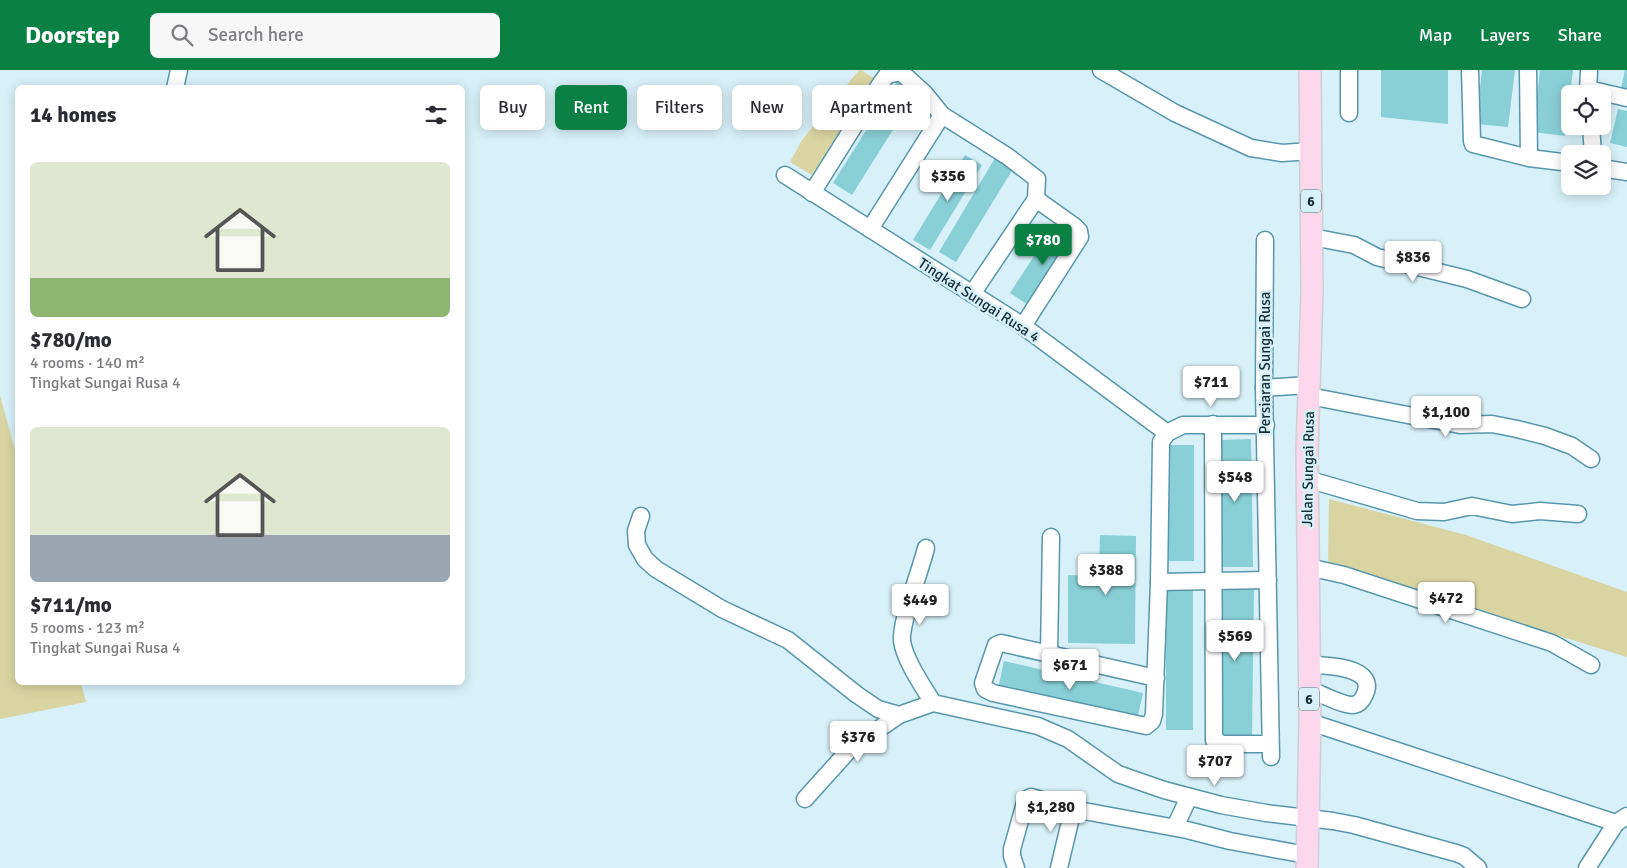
<!DOCTYPE html>
<meta charset="utf-8">
<style>
:root{--surface:#fff;--page:#f7f7f7;--text:#2b2b33;--muted:#7c7c81;--accent:#0b8043}
body{margin:0;font-family:Signika,sans-serif;background:var(--page);color:var(--text);height:100vh;display:flex;flex-direction:column;font-size:19px;white-space:nowrap}
*{box-sizing:border-box;margin:0}
p{font-size:16px;color:var(--muted)}
.icon{flex:none;width:28px;height:28px;fill:none;stroke:currentColor;stroke-width:2;stroke-linecap:round;stroke-linejoin:round}
.map{position:relative;flex:1;overflow:hidden}
.panel{position:absolute;left:15px;top:15px;width:450px;height:600px;display:flex;flex-direction:column;background:var(--surface);border-radius:8px;box-shadow:0 2px 12px #0003}
.panel>*{flex:none}
.hud{position:absolute;left:480px;top:15px;width:475px;height:45px;display:flex;gap:10px}
.tools{position:absolute;left:1561px;top:15px;display:grid;gap:10px}
.tools a{display:grid;place-items:center;width:50px;height:50px;border-radius:8px;background:var(--surface);box-shadow:0 2px 12px #0003;font-size:25px}
.price{position:absolute;translate:-50% -42px;padding:0 11px;border-radius:5px;background:#fff;color:#222;font-size:16px;line-height:32px;filter:drop-shadow(0 1px 2px #0008)}
.price::after{content:'';position:absolute;left:50%;top:30px;width:15px;height:11px;margin-left:-8px;background:inherit;clip-path:polygon(0 0,100% 0,50% 100%)}
.price.active{background:var(--accent);color:#fff}
ul{padding:0;list-style:none}
li{display:grid;align-content:center;gap:10px;height:265px;padding:0 15px}
li span{display:grid;place-items:center;height:155px;border-radius:8px;color:#555}
li>.icon{margin-inline-start:auto}
span .icon{width:90px;height:90px;fill:#fffc;stroke-width:1}
li b{font-size:21px}
h2{display:flex;justify-content:space-between;align-items:center;height:60px;padding:0 15px;font-size:21px}
.chip{padding:0 18px;border-radius:8px;background:var(--surface);box-shadow:0 2px 12px #0003;font-size:18px;line-height:45px}
.chip.active{background:var(--accent);color:#fff}
header{display:flex;align-items:center;gap:30px;box-sizing:border-box;height:70px;padding:0 25px;background:var(--accent);color:#fff}
header strong{font-size:24px}
nav{display:flex;gap:28px;margin-inline-start:auto;font-size:18px}
.search{width:350px;height:45px;background:var(--page);display:flex;align-items:center;gap:12px;box-sizing:border-box;padding:0 18px;border-radius:8px;color:var(--muted);font-size:19px}
.map>svg:first-child{display:block}
.green{fill:#d9d5a2}
.building{fill:#88cfd6}
.lines{fill:none;stroke-linecap:round;stroke-linejoin:round}
.minor-casing{stroke:#5996ac;stroke-width:19}
.major-casing{stroke:#ccd1d3;stroke-width:24}
.minor{stroke:#fff;stroke-width:16}
.major{stroke:#fbd7eb;stroke-width:21}
.labels{text-anchor:middle;dominant-baseline:central;stroke-width:5;stroke-linejoin:round;paint-order:stroke}
.shield{fill:#d7f0f9;stroke:#4f6872;stroke-width:1}
.shield-label{font-size:14px;font-weight:bold;fill:#152e38}
.street-label{font-size:15px;fill:#152e38;stroke:#d7f0f9}
</style>
<header>
<strong>Doorstep</strong>
<div class="search"><svg class="icon" aria-label="search" viewBox="0 0 24 24"><circle cx="10" cy="10" r="6"/><path d="M15 15l6 6"/></svg>Search here</div>
<nav><a>Map</a><a>Layers</a><a>Share</a></nav>
</header>
<div class="map">
<svg width="1627" height="798" viewBox="0 0 1627 798">
<rect width="100%" height="100%" fill="#d7f0f9"/>
<g class="green">
<path d="M859,0H861L878,11L815,107L790,92L802,70Z"/>
<path d="M0,325L17,388L18,612L81,613L86,632L0,649Z"/>
<path d="M1329,429L1466,465L1627,522V587L1328,494Z"/>
</g>
<g class="building">
<path d="M1381,0H1448V54L1381,47Z"/>
<path d="M1482,0H1515L1508,57L1476,54Z"/>
<path d="M1540,0H1573L1565,66L1533,62Z"/>
<path d="M1625,0H1627V19L1621,18Z"/>
<path d="M897,11L916,23L852,125L833,113Z"/>
<path d="M1618,39L1627,41V77L1610,73Z"/>
<path d="M965,85L982,95L930,180L913,170Z"/>
<path d="M995,88L1013,99L956,192L939,182Z"/>
<path d="M1055,154L1076,168L1031,237L1010,223Z"/>
<path d="M1251,369L1253,497H1220L1217,370Z"/>
<path d="M1163,375H1194V491H1164Z"/>
<path d="M1100,465L1136,466L1135,574L1068,573V505L1099,506Z"/>
<rect x="1166" y="514" width="27" height="146"/>
<path d="M1218,518L1254,519L1252,666H1217Z"/>
<path d="M1004,591L1143,623L1137,650L998,619Z"/>
</g>
<g class="lines">
<defs>
<g id="minor">
<path d="M1101,0L1175,43L1251,78L1282,83L1311,81"/>
<path d="M1470,0L1472,71L1473,74L1529,88L1570,93"/>
<path d="M1528,0L1529,88"/>
<path d="M175,18L179,0"/>
<path d="M1588,19L1627,28"/>
<path d="M1588,24L1589,0"/>
<path d="M1349,43V0"/>
<path d="M1591,56L1593,84"/>
<path d="M1602,98L1627,102"/>
<path d="M785,105L1023,256L1167,363"/>
<path d="M812,123L881,13L887,5L901,2L925,24L942,45L1007,86L1037,109L1036,129L972,224"/>
<path d="M870,159L942,45"/>
<path d="M1312,167L1354,175L1377,187L1467,209L1522,229"/>
<path d="M1265,170L1264,318L1271,687"/>
<path d="M1023,256L1080,167L1079,161L1074,156L1036,129"/>
<path d="M1264,318L1309,315"/>
<path d="M1309,326L1460,355L1492,354L1517,359L1545,366L1572,376L1591,389"/>
<path d="M1213,354L1214,670L1222,674H1270"/>
<path d="M1307,409L1417,441L1444,442L1472,436L1512,444L1540,441L1578,444"/>
<path d="M641,446L636,461L637,475L645,489L656,499L722,539L788,570L856,624L878,639L899,645L933,633L1038,656L1068,669L1118,704L1164,720L1221,735L1266,743L1333,751L1354,755L1456,783L1464,786L1478,798"/>
<path d="M926,478C921,499 900,553 902,571C905,591 923,616 933,633"/>
<path d="M1308,497L1344,505L1552,573L1591,595"/>
<path d="M1159,512L1268,510"/>
<path d="M1049,584L1051,467"/>
<path d="M1308,595C1324,595 1380,596 1364,626C1362,631 1358,635 1352,635C1341,635 1320,623 1308,619"/>
<path d="M1156,608L1001,573L996,575L983,613L985,619L993,623L1146,656L1152,651L1154,644L1159,512L1161,372L1167,363L1183,355H1266"/>
<path d="M1310,652L1616,753"/>
<path d="M805,729L850,679L899,645"/>
<path d="M1175,757L1189,727"/>
<path d="M1016,798L1012,786V779L1025,733L1027,729L1031,727L1073,739L1187,760L1230,771L1307,785"/>
<path d="M1059,798L1073,739"/>
<path d="M1587,798L1616,753L1627,746"/>
</g>
<path id="major" d="M1307,798L1310,652L1307,382L1312,222L1310,0"/>
</defs>
<use href="#minor" class="minor-casing"/>
<use href="#major" class="major-casing"/>
<use href="#minor" class="minor"/>
<use href="#major" class="major"/>
</g>
<g class="labels">
<g class="shield">
<rect x="1301" y="119.5" width="20" height="23" rx="4"/>
<rect x="1299" y="617.5" width="20" height="23" rx="4"/>
</g>
<g class="shield-label">
<text x="1311" y="131">6</text>
<text x="1309" y="629">6</text>
</g>
<g class="street-label">
<text transform="translate(979 230) rotate(33)">Tingkat Sungai Rusa 4</text>
<text transform="translate(1265 293) rotate(-90)">Persiaran Sungai Rusa</text>
<text transform="translate(1308 399) rotate(-89)">Jalan Sungai Rusa</text>
</g>
</g>
</svg>
<div class="tools">
<a><svg class="icon" aria-label="locate" viewBox="0 0 24 24"><circle cx="12" cy="12" r="6"/><path d="M12 2v4M12 18v4M2 12h4M18 12h4"/></svg></a>
<a><svg class="icon" aria-label="layers" viewBox="0 0 24 24"><path d="M12 4l9 5-9 5-9-5zM3 14l9 5 9-5"/></svg></a>
</div>
<b class="price" style="left:948px;top:132px">$356</b>
<b class="price active" style="left:1043px;top:196px">$780</b>
<b class="price" style="left:1413px;top:213px">$836</b>
<b class="price" style="left:1211px;top:338px">$711</b>
<b class="price" style="left:1446px;top:368px">$1,100</b>
<b class="price" style="left:1235px;top:433px">$548</b>
<b class="price" style="left:1106px;top:526px">$388</b>
<b class="price" style="left:1446px;top:554px">$472</b>
<b class="price" style="left:920px;top:556px">$449</b>
<b class="price" style="left:1235px;top:592px">$569</b>
<b class="price" style="left:1070px;top:621px">$671</b>
<b class="price" style="left:858px;top:693px">$376</b>
<b class="price" style="left:1215px;top:717px">$707</b>
<b class="price" style="left:1051px;top:763px">$1,280</b>
<div class="hud">
<a class="chip">Buy</a>
<a class="chip active">Rent</a>
<a class="chip">Filters</a>
<a class="chip">New</a>
<a class="chip">Apartment</a>
</div>
<section class="panel">
<h2>14 homes<svg class="icon" aria-label="filters" viewBox="0 0 24 24"><path d="M4 7h16M4 17h16"/><circle cx="9" cy="7" r="2"/><circle cx="15" cy="17" r="2"/></svg></h2>
<ul>
<li><span style="background:linear-gradient(#dfe7d0 75%,#8fb573 0)"><svg class="icon" aria-label="home" viewBox="0 0 24 24"><path d="M3 11l9-7 9 7M6 9v11h12V9"/></svg></span><div><b>$780/mo</b><p>4 rooms · 140 m²</p><p>Tingkat Sungai Rusa 4</p></div></li>
<li><span style="background:linear-gradient(#dfe7d0 70%,#9aa5b1 0)"><svg class="icon" aria-label="home" viewBox="0 0 24 24"><path d="M3 11l9-7 9 7M6 9v11h12V9"/></svg></span><div><b>$711/mo</b><p>5 rooms · 123 m²</p><p>Tingkat Sungai Rusa 4</p></div></li>
</ul>
</section>
</div>
